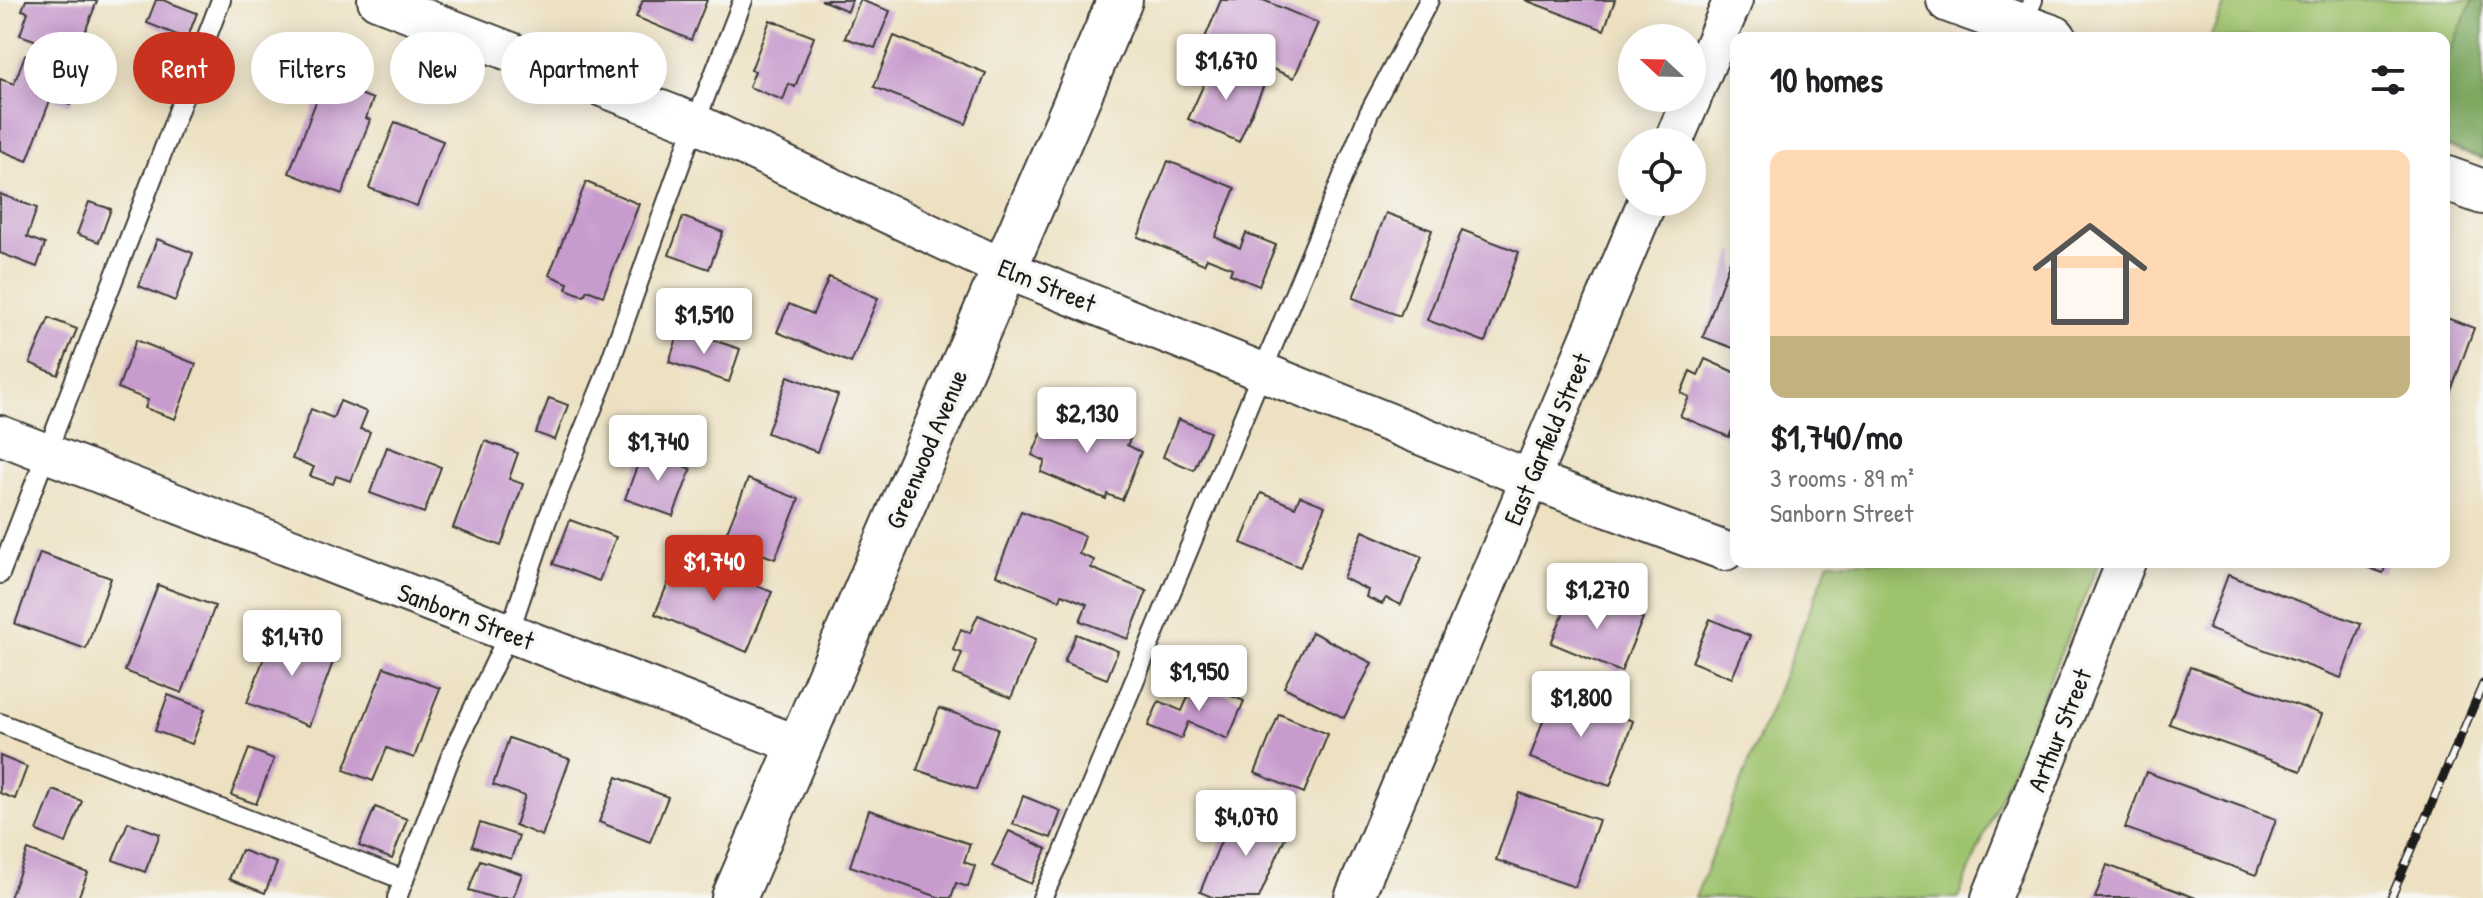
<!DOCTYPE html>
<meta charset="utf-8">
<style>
:root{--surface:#fff;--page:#f2f2f2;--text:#202124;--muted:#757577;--line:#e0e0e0;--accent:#c8321e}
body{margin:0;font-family:"Patrick Hand",sans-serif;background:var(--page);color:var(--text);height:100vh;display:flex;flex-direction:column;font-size:30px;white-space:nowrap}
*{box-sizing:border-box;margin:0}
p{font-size:26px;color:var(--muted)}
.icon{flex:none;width:44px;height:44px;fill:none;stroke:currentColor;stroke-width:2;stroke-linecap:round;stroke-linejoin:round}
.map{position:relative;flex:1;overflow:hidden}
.drawer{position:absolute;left:1730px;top:32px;width:720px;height:536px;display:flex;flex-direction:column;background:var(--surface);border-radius:16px;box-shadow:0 4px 20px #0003}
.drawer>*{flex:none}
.hud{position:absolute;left:24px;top:32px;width:760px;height:72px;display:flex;gap:16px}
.needle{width:52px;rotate:292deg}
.fabs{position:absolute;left:1618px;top:24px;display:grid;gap:16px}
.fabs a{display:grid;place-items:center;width:88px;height:88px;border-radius:50%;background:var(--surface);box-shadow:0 4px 20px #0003;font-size:40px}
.price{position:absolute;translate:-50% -68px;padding:0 18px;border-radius:8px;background:#fff;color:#222;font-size:26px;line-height:52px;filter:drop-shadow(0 2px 4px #0008)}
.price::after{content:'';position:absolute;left:50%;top:48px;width:24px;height:18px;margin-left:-12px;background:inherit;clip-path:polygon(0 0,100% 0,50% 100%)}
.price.current{background:var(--accent);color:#fff}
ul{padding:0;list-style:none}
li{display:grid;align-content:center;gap:16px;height:424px;padding:0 40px}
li+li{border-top:2px solid var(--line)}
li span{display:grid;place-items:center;height:248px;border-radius:16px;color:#555}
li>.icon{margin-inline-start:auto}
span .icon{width:144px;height:144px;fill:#fffc;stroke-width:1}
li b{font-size:34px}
h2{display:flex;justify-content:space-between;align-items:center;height:96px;padding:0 40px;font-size:34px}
.chip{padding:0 28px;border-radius:36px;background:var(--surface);box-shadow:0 4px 20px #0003;font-size:28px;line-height:72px}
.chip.current{background:var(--accent);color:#fff}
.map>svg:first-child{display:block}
.green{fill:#9ec36d;stroke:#5d7044;stroke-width:2}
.forest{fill:#7ea960;stroke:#4d623e;stroke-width:2}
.building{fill:#c79bcd}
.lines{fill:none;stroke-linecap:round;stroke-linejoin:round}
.service-casing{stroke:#3b3a35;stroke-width:22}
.minor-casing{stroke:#3b3a35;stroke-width:42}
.tertiary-casing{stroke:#3b3a35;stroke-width:48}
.service{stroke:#fff;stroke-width:18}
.minor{stroke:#fff;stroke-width:38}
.tertiary{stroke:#fff;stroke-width:44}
.rail-casing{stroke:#1c1c1c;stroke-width:9}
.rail{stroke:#f6f6f2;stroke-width:6;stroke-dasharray:18;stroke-linecap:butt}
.labels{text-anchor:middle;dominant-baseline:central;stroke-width:7;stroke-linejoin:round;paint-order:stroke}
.street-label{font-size:26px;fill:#1c1c1c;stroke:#f6f6f2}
</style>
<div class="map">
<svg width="2483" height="898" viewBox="0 0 2483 898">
<rect width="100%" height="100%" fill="#f6f6f2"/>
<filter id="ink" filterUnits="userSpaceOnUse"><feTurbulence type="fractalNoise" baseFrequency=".0125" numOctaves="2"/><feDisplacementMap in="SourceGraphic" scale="16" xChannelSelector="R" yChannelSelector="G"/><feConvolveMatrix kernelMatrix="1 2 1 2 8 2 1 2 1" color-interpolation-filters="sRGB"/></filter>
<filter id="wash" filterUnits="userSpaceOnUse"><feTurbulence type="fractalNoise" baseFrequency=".006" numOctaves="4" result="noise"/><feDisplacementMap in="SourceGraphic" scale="32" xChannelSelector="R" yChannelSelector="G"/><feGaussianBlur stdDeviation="1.8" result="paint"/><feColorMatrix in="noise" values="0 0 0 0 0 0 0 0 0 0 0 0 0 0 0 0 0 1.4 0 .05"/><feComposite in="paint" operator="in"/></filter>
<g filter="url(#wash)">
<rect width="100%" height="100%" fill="#ede1c2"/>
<g class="green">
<path d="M2227,0H2473L2444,64V38H2210Z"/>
<path d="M1829,562H2099L1958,898H1695Z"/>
</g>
<path class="forest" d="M2473,0H2483V159L2444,146V64Z"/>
<g id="blocks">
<g class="building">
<path d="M26,0L97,1L76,55L20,35L28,12L22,10Z"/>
<path d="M156,0H163L197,13L187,39L147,23Z"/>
<path d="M643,0H707L691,40L636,17Z"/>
<path d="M821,0H852L848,11Z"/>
<path d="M860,0L890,11L875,48L845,38Z"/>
<path d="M1221,0H1263L1318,23L1294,78L1204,40Z"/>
<path d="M1525,0H1615L1604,30Z"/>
<path d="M770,20L814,37L795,87L789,84L783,100L749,87L755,71L751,70Z"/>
<path d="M894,36L986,73L966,124L874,87Z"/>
<path d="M25,55L81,77L70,105L51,98L27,161L0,150V79L14,84Z"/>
<path d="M1214,62L1264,85L1239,142L1188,119Z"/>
<path d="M329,82L373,99L366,118L370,120L342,194L289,173L317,99L322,101Z"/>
<path d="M395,122L443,141L417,206L369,188Z"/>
<path d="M1168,161L1235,188L1215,237L1240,248L1246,233L1276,245L1259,286L1230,274L1232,268L1207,258L1204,264L1138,237Z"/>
<path d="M586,182L639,204L603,296L587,290L584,296L566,289L568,283L549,275Z"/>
<path d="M0,194L37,208L27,237L45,244L37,267L0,253Z"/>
<path d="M89,202L111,209L99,242L77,234Z"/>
<path d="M1386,213L1432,230L1400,316L1353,298Z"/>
<path d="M683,217L723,232L709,269L669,255Z"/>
<path d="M1462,230L1519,252L1485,342L1427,320Z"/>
<path d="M157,239L193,253L175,301L139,286Z"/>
<path d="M1733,252L1736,254V349L1703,337Z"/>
<path d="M829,277L878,298L851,363L777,332L789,304L813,314Z"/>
<path d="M2444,317L2474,328L2444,410Z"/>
<path d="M49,318L77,329L58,375L30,363Z"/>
<path d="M680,329L740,349L729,382L669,362Z"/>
<path d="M136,340L196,364L175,419L145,408L148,400L118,388Z"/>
<path d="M1705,359L1736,373V421L1729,437L1680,416L1689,397L1681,393L1690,371L1698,375Z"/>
<path d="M788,376L838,395L817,452L767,433Z"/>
<path d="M549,398L568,405L555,440L536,433Z"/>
<path d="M340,401L367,412L360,429L370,432L351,481L336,476L333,484L310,476L314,467L292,459L311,409L333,418Z"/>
<path d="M1066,410L1131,437L1127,445L1141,452L1122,500L1107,494L1106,499L1041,472L1045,461L1032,455L1048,418L1061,423Z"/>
<path d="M1178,419L1210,432L1194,470L1163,457Z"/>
<path d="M485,441L518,453L509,479L523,484L501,546L453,528Z"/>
<path d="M387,447L441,467L424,513L370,493Z"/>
<path d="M643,450L691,469L673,516L625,499Z"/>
<path d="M748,479L799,499L775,559L724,539Z"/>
<path d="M1261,493L1295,507L1300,496L1325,506L1300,567L1241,543Z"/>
<path d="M1021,511L1085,536L1079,554L1094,560L1091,568L1147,591L1128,639L1080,621L1087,604L1062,594L1060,600L996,575Z"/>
<path d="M570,520L616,537L599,581L553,564Z"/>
<path d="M1363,531L1422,557L1401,605L1386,598L1382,604L1366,597L1368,590L1343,578Z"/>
<path d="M40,553L111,578L86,649L15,624Z"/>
<path d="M680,554L772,592L747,652L655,614Z"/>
<path d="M2353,562H2387L2383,573Z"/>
<path d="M2228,575L2361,624L2341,678L2208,629Z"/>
<path d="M158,585L215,606L182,693L125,671Z"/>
<path d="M1573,590L1643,618L1621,672L1551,643Z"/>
<path d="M978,615L1036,639L1011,698L954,674L962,653L953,650L961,629L970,633Z"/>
<path d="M1710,619L1750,636L1732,678L1692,662Z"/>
<path d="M274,631L336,654L309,726L247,703Z"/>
<path d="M1312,632L1372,663L1344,718L1284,687Z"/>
<path d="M1076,634L1118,651L1107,679L1064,662Z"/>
<path d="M384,667L440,688L414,758L387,748L373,781L344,770Z"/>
<path d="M2190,667L2322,714L2301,771L2169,724Z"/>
<path d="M1195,681L1244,701L1228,739L1188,722L1181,739L1148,726L1159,701L1182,711Z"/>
<path d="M1553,692L1633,721L1610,786L1530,758Z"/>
<path d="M168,695L205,709L192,744L155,731Z"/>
<path d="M939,708L998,728L976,790L917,770Z"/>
<path d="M1279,714L1328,734L1304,793L1255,773Z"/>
<path d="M509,738L570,759L542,836L515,825L525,796L493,785Z"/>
<path d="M249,749L274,759L256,804L231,795Z"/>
<path d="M0,756L27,767L15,799L0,793Z"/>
<path d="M2146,772L2276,819L2256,875L2125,828Z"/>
<path d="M617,777L668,797L650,842L599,822Z"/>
<path d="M53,790L82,801L66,843L37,831Z"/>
<path d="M1519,793L1599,820L1575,887L1496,860Z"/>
<path d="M1023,796L1061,811L1051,838L1013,824Z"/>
<path d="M375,807L407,819L392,859L359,846Z"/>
<path d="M1249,809L1290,826L1259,898H1214L1200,892L1226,829L1238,834Z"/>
<path d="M869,810L970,844L964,862L975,866L968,887L956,883L951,898H941L850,866Z"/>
<path d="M128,822L160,834L145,872L113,860Z"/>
<path d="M480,823L519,836L511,859L472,846Z"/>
<path d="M1009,831L1047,849L1031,884L992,866Z"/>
<path d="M28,850L88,873L78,898H10Z"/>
<path d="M241,850L277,863L265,893L229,879Z"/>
<path d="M480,860L522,874L513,898H494L469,890Z"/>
<path d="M2107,865L2196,898H2095Z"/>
</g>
</g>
</g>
<g filter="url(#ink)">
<use href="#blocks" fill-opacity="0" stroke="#3b3a35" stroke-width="2"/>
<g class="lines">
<defs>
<g id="service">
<path d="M2021,26L2033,0"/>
<path d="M0,574L221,0"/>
<path d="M0,723L404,880"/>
<path d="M397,898L452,753L509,633L547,520L603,382L695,123L743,0"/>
<path d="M1042,898L1062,856L1369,113L1429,0"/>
</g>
<g id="minor">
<path d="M377,0L695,123L1005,269L1530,479L1725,551"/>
<path d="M1692,97L1733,0"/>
<path d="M1673,142L1692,98"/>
<path d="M0,435L798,745"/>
<path d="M1354,898L1647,202"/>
<path d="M1991,898L2126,562"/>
</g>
<g id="tertiary">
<path d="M1949,0L2054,38"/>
<path d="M2444,178L2483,192"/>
<path d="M734,898L1120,0"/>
</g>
</defs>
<use href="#service" class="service-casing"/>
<use href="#minor" class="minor-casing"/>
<use href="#tertiary" class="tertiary-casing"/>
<use href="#service" class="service"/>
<use href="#minor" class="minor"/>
<use href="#tertiary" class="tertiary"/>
<defs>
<path id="rail" d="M2391,898L2483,684"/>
</defs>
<use href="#rail" class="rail-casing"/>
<use href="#rail" class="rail"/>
</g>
</g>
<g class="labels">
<g class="street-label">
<text transform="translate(1047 285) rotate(22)">Elm Street</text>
<text transform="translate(1547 439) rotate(-67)">East Garfield Street</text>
<text transform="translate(926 449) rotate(-67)">Greenwood Avenue</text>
<text transform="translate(466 616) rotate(21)">Sanborn Street</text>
<text transform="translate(2059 730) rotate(-68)">Arthur Street</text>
</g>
</g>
</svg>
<div class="fabs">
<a><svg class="needle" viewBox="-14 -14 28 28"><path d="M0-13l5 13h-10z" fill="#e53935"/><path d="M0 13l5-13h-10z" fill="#757577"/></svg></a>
<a><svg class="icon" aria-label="locate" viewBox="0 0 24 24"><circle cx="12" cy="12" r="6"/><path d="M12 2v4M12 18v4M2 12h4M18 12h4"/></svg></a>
</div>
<b class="price" style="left:1226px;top:102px">$1,670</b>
<b class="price" style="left:704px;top:356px">$1,510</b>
<b class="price" style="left:1087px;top:455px">$2,130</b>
<b class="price" style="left:658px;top:483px">$1,740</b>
<b class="price current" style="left:714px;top:603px">$1,740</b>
<b class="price" style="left:1597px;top:631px">$1,270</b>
<b class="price" style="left:292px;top:678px">$1,470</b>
<b class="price" style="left:1199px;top:713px">$1,950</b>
<b class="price" style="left:1581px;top:739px">$1,800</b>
<b class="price" style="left:1246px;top:858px">$4,070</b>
<div class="hud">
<a class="chip">Buy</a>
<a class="chip current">Rent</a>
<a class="chip">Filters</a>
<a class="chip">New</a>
<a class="chip">Apartment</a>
</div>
<section class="drawer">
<h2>10 homes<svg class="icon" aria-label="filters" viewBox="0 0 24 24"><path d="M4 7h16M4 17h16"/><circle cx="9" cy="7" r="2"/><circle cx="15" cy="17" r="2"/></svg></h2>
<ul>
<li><span style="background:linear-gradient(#ffd9b3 75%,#c2b280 0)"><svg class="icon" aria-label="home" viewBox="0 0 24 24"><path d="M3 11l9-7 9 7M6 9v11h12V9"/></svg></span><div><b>$1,740/mo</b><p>3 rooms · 89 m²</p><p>Sanborn Street</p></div></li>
</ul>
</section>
</div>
